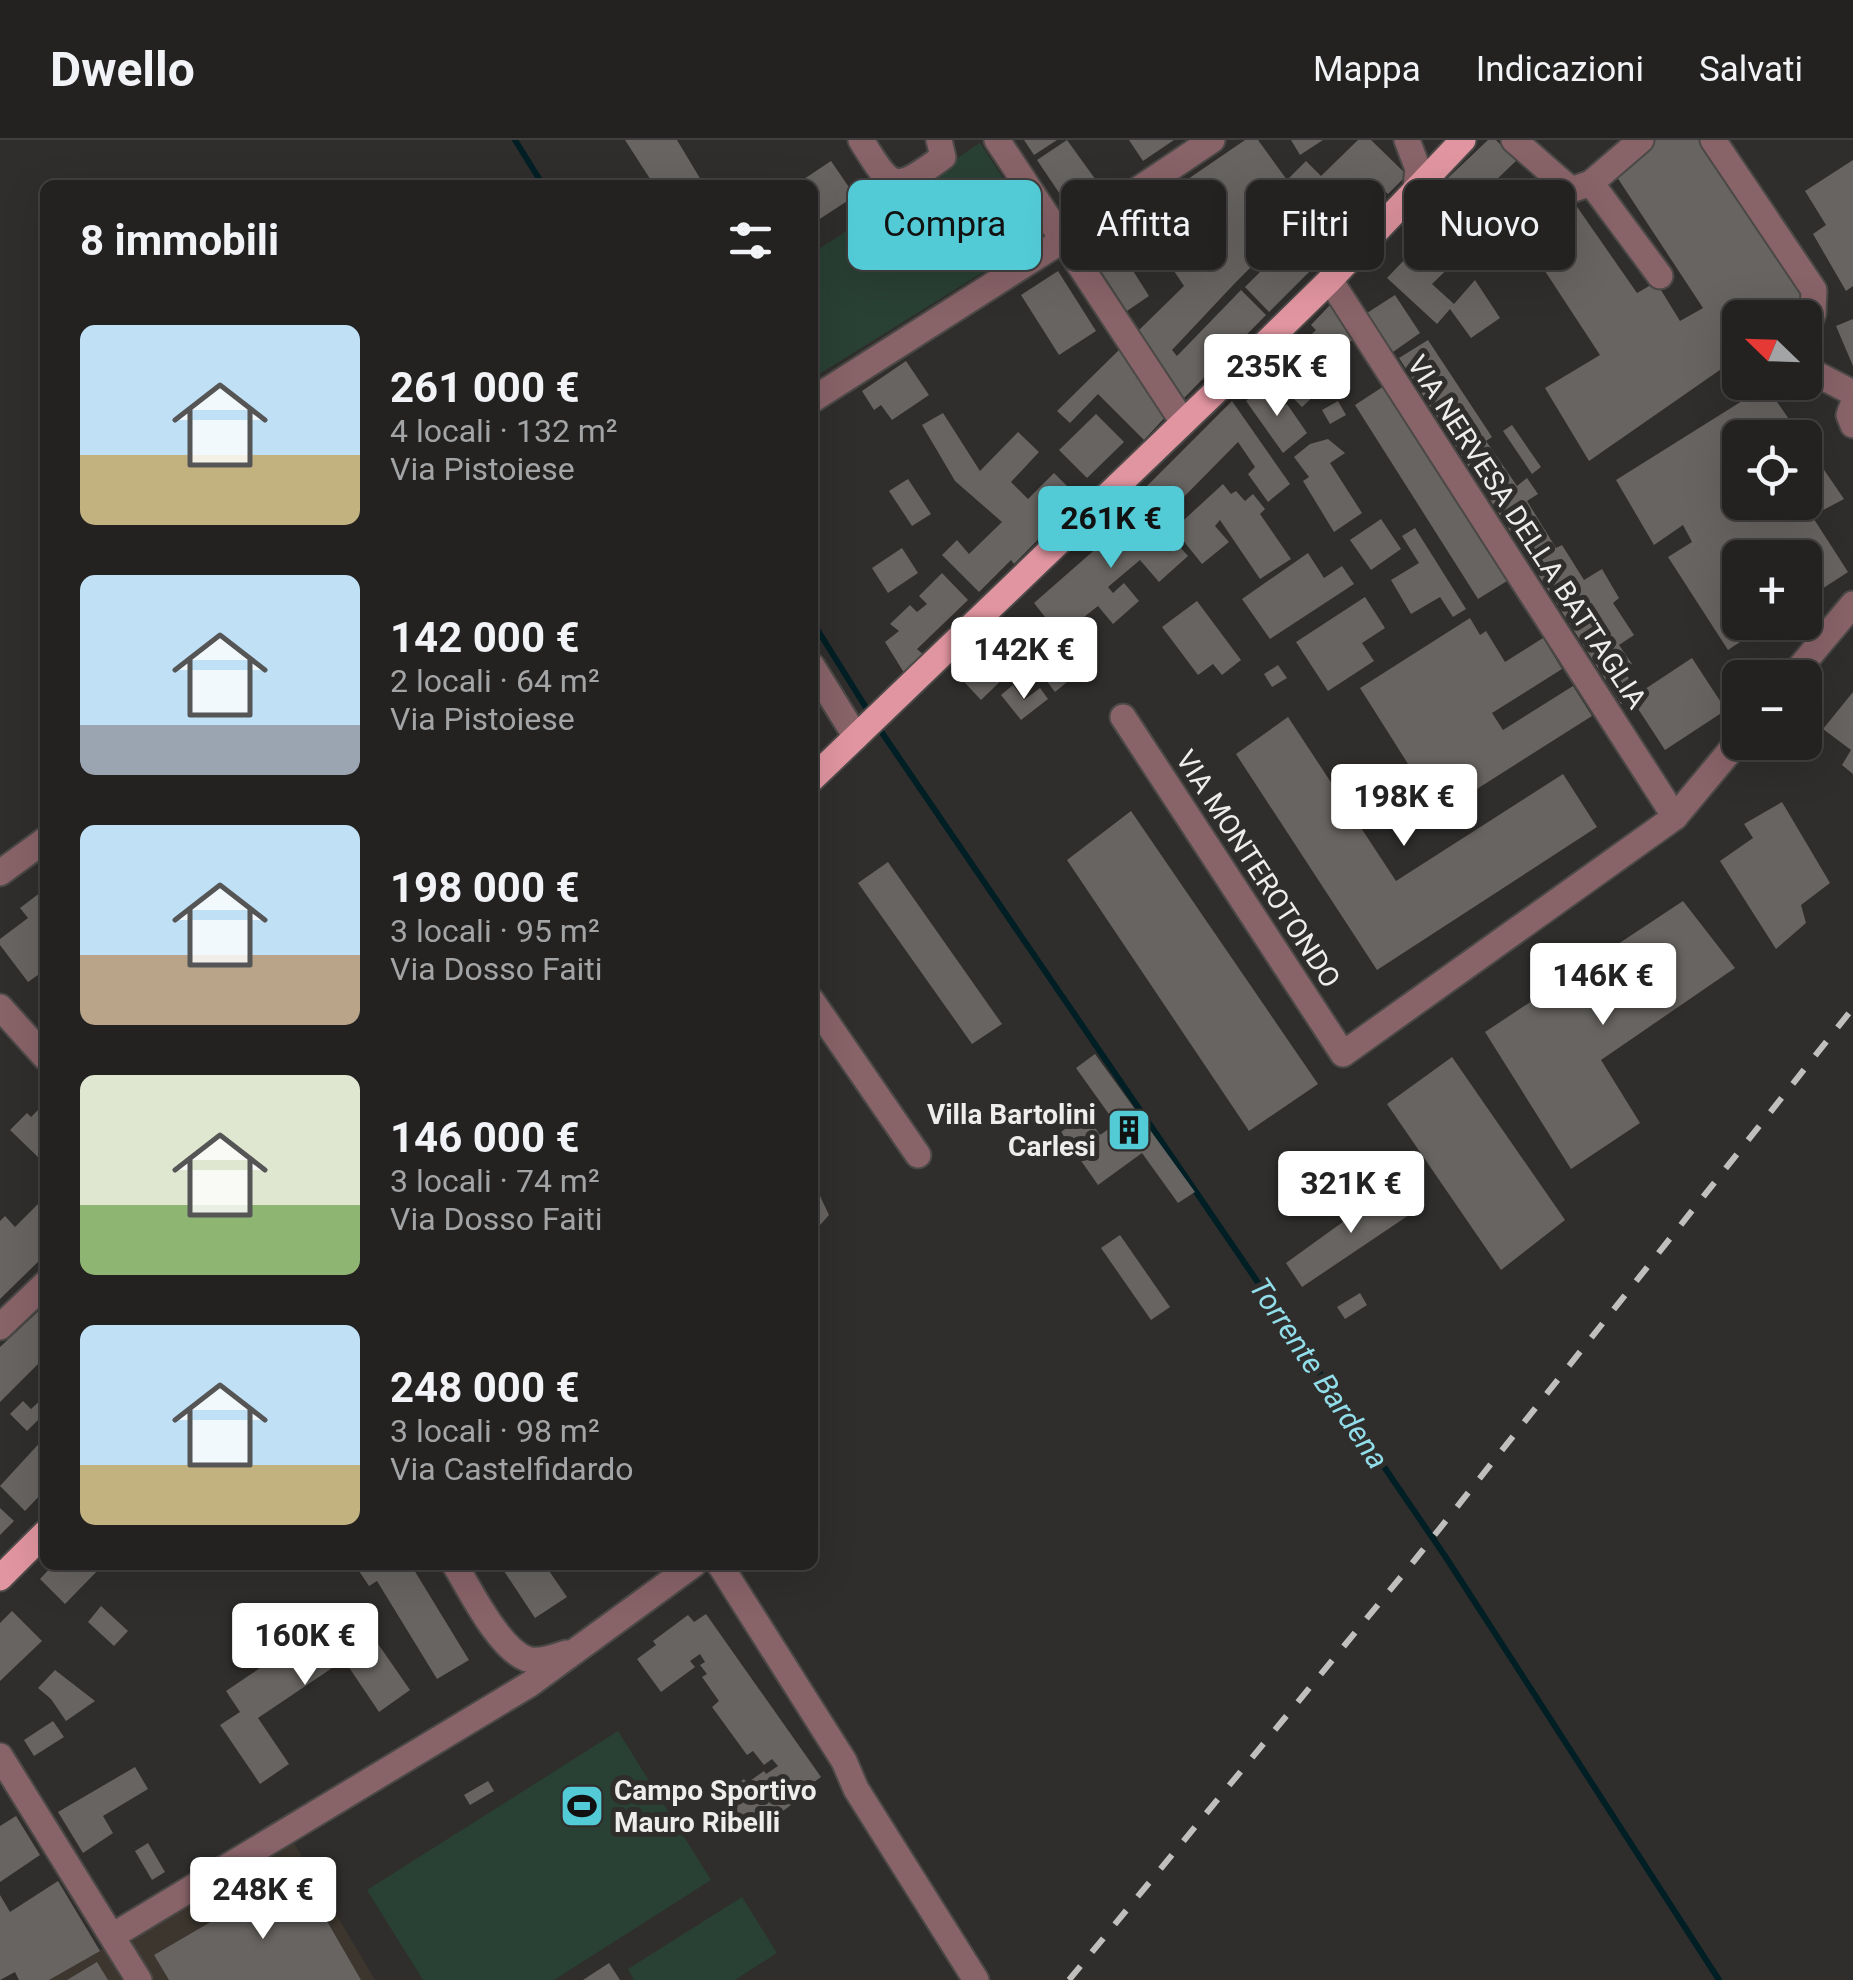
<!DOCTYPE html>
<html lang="it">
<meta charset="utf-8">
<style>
:root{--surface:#242221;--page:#2c2a2a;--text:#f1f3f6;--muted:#a3a4a5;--line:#413f3f;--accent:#52cbd7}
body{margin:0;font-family:Roboto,sans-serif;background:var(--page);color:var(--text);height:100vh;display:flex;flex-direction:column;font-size:38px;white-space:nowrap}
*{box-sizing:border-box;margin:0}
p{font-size:32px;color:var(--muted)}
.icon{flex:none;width:55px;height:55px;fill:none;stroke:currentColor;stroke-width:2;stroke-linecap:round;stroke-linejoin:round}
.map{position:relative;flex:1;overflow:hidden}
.drawer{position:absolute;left:40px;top:40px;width:778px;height:1390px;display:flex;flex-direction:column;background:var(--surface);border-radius:15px;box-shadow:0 10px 40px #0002,0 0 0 2px var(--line)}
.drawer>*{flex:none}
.guide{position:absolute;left:848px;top:40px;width:855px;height:90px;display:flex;gap:20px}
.needle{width:65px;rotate:293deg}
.buttons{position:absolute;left:1722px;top:160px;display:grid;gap:20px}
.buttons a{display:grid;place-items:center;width:100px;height:100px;border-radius:15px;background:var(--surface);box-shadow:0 10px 40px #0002,0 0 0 2px var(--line);font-size:50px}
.price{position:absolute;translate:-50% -85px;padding:0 22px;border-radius:10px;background:#fff;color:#222;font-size:32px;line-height:65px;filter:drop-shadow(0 2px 5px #0008)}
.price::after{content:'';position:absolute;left:50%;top:60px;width:30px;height:22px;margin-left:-15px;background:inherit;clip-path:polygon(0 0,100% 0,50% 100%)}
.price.on{background:var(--accent);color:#111}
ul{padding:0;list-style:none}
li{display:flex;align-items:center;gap:30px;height:250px;padding:0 40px}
li span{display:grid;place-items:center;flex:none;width:280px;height:200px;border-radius:15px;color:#555}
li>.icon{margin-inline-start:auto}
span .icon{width:120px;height:120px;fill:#fffc;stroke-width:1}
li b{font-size:42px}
h2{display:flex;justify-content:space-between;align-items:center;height:120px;padding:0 40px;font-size:42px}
.pill{padding:0 35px;border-radius:15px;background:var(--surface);box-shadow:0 10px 40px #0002,0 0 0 2px var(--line);font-size:35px;line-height:90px}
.pill.on{background:var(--accent);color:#111}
header{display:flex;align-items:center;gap:60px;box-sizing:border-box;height:140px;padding:0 50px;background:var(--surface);border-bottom:2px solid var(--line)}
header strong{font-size:48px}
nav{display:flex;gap:55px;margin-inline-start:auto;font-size:35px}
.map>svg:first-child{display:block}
.built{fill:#3c362e}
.green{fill:#294034}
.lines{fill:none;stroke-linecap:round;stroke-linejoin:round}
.stream{stroke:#001f24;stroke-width:6}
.building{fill:#676461}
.minor-casing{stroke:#4b4947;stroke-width:29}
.major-casing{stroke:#4b4947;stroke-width:29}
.minor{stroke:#886368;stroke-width:25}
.major{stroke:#e195a0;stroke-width:25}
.rail{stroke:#c0bfbd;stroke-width:6;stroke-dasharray:18 18;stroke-linecap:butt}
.labels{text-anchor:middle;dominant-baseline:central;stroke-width:10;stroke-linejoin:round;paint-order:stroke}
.street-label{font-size:28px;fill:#eeedeb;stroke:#302e2c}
.poi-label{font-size:28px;font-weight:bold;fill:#eeedeb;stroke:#302e2c;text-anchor:end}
.water-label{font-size:30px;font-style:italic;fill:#91deea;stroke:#302e2c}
</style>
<header>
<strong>Dwello</strong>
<nav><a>Mappa</a><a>Indicazioni</a><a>Salvati</a></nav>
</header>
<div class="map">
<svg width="1853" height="1840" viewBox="0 0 1853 1840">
<rect width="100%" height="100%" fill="#302e2c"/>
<path class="built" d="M294,1703L375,1840H45Z"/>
<g class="green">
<path d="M980,3L1041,96L813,238V113Z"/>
<path d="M618,1591L711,1740L554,1840H423L367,1750Z"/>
<path d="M742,1757L777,1813L735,1840H634L628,1829Z"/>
</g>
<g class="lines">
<g class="stream">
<path d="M515,0L543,45"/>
<path d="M812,481L870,574"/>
<path d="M876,584L1445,1416L1719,1840"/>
</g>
</g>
<g class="building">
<path d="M625,0H677L704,45H654Z"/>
<path d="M1024,0H1057L1034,15Z"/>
<path d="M1067,0L1106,54L1074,75L1037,20Z"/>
<path d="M1129,0H1174L1143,21Z"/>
<path d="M1245,0H1258L1287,40L1306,21L1321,36L1358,0H1371L1407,35L1388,54L1372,39L1361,50L1376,65L1269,172L1245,147L1339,53L1332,46L1236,142L1172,210L1177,216L1241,150L1266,175L1184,258L1139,190L1184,146L1158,107L1130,126L1149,156L1127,171L1090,114L1141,81L1137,74Z"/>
<path d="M1291,0H1323L1300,15Z"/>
<path d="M1488,0H1496L1516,21L1453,81L1470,107L1432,144L1454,164L1475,140L1500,178L1471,198L1450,169L1437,184L1387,138L1448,74L1431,54Z"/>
<path d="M1653,0H1702L1810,157L1793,165L1802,178H1740V216L1589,321L1545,248L1600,215L1520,93L1509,100L1494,77L1504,70L1509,77L1524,67L1534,82L1573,61L1637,153L1656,142L1680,181L1703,168L1611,28Z"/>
<path d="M1853,20V146L1846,151L1813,94L1826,85L1805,51Z"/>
<path d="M831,21L855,56L812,84V45H795Z"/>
<path d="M1058,131L1096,191L1059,215L1021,155Z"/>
<path d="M1395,155L1420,193L1393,212L1367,173Z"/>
<path d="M1330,165L1353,199L1339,213L1349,224L1302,267L1270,235L1316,190L1311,185Z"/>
<path d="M1853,179V226L1836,186Z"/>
<path d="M1428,200L1492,297L1486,301L1517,346L1527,338L1538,354L1527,361L1556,408L1562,405L1584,440L1602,429L1609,441L1619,458L1613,463L1634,495L1619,505L1632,524L1623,530L1639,553L1692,518L1726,570L1665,610L1631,558L1621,564L1399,218Z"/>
<path d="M1123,206L1142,244L1147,239L1168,274L1144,300L1098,254L1070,283L1057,271Z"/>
<path d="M906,221L929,255L892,280L881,265L874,270L862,251Z"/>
<path d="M1264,244L1280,268L1287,264L1307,293L1283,313L1246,261Z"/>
<path d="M1384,246L1507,441L1478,459L1355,265Z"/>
<path d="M1766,246L1802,298H1740V362H1805V302L1844,359L1812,376L1848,432L1805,460V418H1740V482H1770L1728,510L1668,417L1692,402L1683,385L1654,405L1616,340Z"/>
<path d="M1232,261L1290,344L1268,362L1248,334L1255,327L1238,302L1169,372L1146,347Z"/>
<path d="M1338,261L1346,275L1330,284L1322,270Z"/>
<path d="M943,273L980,331L1018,292L1039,312L1011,342L1028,359L1054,333L1079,358L1014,424L1011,420L979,452L942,415L957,400L969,414L1002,382L955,341L922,285Z"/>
<path d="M1096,274L1124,302L1087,338L1059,310Z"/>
<path d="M1512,285L1541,327L1532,334L1503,291Z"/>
<path d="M1328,299L1345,313L1330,323L1362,373L1334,392L1303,341L1309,337L1294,317L1310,304Z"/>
<path d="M908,339L931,374L912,386L889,351Z"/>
<path d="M1223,344L1231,354L1236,351L1245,361L1253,354L1265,369L1260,374L1291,419L1260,439L1220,380L1215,386L1229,402L1202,424L1174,389Z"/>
<path d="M1138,361L1188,416L1159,442L1140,420L1108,447L1113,453L1124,443L1139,461L1113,484L1098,466L1060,496L1034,463L1115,392L1110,386Z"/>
<path d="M1381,379L1401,409L1371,430L1350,400Z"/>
<path d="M1415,388L1466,469L1453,477L1440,457L1411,474L1391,440L1419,423L1402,396Z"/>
<path d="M902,408L918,433L888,453L872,428Z"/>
<path d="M1308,413L1324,438L1342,426L1354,444L1270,499L1242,459Z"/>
<path d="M942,433L968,460L917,509L927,518L906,536L885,502L899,491L890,484L910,465L917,472L927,464L919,456Z"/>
<path d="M1365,457L1385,488L1362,503L1374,521L1328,551L1296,502Z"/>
<path d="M1197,461L1241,520L1222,535L1213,524L1198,535L1162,487Z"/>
<path d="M1470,478L1480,495L1486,491L1505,522L1543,498L1562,529L1492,573L1503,590L1573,546L1592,576L1439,673L1360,548Z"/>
<path d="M1023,487L1039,504L981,560L954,531L991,495L1002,507Z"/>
<path d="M1047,514L1067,542L1055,552L1034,524Z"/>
<path d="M1278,525L1287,538L1272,547L1264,534Z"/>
<path d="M1013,545L1024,560L1040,548L1048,559L1021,580L1001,555Z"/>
<path d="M1853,552V634L1842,625L1851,610L1823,589Z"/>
<path d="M1288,577L1396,741L1563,634L1597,687L1377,830L1236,614Z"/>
<path d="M1782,662L1830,743L1801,765L1806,783L1776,809L1720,721L1753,698L1744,684Z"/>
<path d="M1131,671L1318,944L1249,991L1067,720Z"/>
<path d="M888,722L1002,884L972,904L858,743Z"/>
<path d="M45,749V830L28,842L0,805V799L28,778L20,768Z"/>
<path d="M1683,761L1735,828L1601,920L1640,983L1571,1029L1485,892Z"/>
<path d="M1095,914L1195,1052L1178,1063L1142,1013L1098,1045L1061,992L1080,978L1087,987L1092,983L1100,995L1116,984L1076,928Z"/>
<path d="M1452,917L1565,1080L1501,1130L1387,964Z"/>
<path d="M45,963V1013L40,1019L10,990L27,973L31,977Z"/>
<path d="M812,1039L829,1075L812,1094Z"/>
<path d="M1394,1045L1415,1071L1302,1147L1286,1123Z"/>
<path d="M45,1057V1115L0,1159V1081L5,1076L15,1087Z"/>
<path d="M1120,1095L1170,1167L1151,1180L1101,1108Z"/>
<path d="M1360,1153L1367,1165L1345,1179L1337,1167Z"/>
<path d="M45,1165V1217L0,1262V1207Z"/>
<path d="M45,1256V1273L27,1291L10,1274L23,1261L31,1269Z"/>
<path d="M45,1297V1350L25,1371L0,1346Z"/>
<path d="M0,1368L14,1381L0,1395Z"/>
<path d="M53,1425H103L65,1464L40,1439Z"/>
<path d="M355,1425H411L469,1520L437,1539L377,1441L369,1446Z"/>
<path d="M500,1425H545L567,1457L535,1478Z"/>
<path d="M101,1466L128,1491L114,1506L88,1482Z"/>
<path d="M12,1471L42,1501L0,1541V1483Z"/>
<path d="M706,1474L821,1637L803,1650L806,1654L768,1682L763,1675L747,1686L724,1653L744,1639L747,1643L764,1631L766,1634L778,1626L772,1619L764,1625L753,1611L747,1615L712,1567L719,1561L702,1537L707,1534L700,1525L705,1522L700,1514L690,1521L695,1527L661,1552L637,1519L656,1505L653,1501L688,1475L694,1482Z"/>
<path d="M334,1478L349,1500L367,1488L410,1550L379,1572L344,1520L258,1578L289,1624L260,1644L220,1585L240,1572L226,1551Z"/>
<path d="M55,1530L95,1561L66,1581L51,1559L38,1548Z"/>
<path d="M53,1581L64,1597L34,1616L24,1600Z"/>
<path d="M135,1627L148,1649L103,1676L113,1693L83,1713L58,1672Z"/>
<path d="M488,1641L494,1651L470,1665L464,1655Z"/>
<path d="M16,1676L40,1715L0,1742V1686Z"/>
<path d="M148,1703L165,1732L152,1740L135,1711Z"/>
<path d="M298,1731L361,1840H169L154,1815Z"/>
<path d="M58,1741L100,1811L49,1840H19L15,1832L0,1840V1755L10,1772Z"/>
<path d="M97,1822L108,1840H67Z"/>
<path d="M609,1823L620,1840H583Z"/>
</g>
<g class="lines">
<defs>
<g id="minor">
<path d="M861,0C892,51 894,53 943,17L939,0"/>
<path d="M997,0L1183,282"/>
<path d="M1407,0L1418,29L1416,48"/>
<path d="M1514,0L1571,50L1591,43L1660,136"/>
<path d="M1713,0L1814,150L1813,173L1805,193"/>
<path d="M1591,43L1641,0"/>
<path d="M1330,140L1675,677"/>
<path d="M1805,228L1853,253"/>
<path d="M812,260L1063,100L1212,0"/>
<path d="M1853,264L1849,275L1853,285"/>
<path d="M812,526L856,597"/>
<path d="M1791,538L1853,464"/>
<path d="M1123,577L1343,914L1675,677L1740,599"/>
<path d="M0,733L45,700"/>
<path d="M812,861L918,1015"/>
<path d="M0,867L45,917"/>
<path d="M0,1187L45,1144"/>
<path d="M455,1425C470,1450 499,1509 527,1519C539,1523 554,1517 566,1513"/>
<path d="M720,1425L844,1621L856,1649L976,1840"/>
<path d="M0,1616L139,1840"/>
<path d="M114,1795L530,1544L693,1425"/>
</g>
<g id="major">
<path d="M812,639L1236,232L1330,140L1463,0"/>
<path d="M0,1438L45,1393"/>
</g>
</defs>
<use href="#minor" class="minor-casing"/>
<use href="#major" class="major-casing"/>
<use href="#minor" class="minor"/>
<use href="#major" class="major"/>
<path class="rail" d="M1069,1840L1414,1421L1853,868"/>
</g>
<defs>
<symbol id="building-square" viewBox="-11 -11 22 22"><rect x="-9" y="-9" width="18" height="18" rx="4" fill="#52cbd7" stroke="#302e2c"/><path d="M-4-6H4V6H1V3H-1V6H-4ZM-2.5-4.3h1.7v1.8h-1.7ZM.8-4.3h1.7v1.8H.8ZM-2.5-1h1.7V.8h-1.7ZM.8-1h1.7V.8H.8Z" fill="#111"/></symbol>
<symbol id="stadium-square" viewBox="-11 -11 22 22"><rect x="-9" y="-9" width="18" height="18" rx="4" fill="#52cbd7" stroke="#302e2c"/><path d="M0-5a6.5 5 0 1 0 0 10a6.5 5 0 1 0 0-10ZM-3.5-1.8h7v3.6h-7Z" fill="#111"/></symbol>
</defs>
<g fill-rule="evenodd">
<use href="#building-square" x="1104" y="965" width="50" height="50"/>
<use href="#stadium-square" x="557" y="1641" width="50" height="50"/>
</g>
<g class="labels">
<g class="street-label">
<text transform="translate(1527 392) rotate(57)">VIA NERVESA DELLA BATTAGLIA</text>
<text transform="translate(1258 729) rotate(57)">VIA MONTEROTONDO</text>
</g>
<g class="poi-label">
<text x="1096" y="974">Villa Bartolini<tspan x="1096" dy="32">Carlesi</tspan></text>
<text x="614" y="1650" text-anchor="start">Campo Sportivo<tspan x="614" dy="32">Mauro Ribelli</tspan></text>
</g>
<g class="water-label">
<text transform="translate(1319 1233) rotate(56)">Torrente Bardena</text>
</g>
</g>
</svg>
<div class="buttons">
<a><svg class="needle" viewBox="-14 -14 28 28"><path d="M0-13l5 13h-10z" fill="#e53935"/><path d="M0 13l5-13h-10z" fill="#a3a4a5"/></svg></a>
<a><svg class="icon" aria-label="locate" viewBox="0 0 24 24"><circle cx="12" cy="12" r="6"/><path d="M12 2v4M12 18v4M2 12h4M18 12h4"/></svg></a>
<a>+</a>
<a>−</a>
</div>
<b class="price" style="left:1277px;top:279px">235K €</b>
<b class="price on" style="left:1111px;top:431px">261K €</b>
<b class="price" style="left:1024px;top:562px">142K €</b>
<b class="price" style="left:1404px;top:709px">198K €</b>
<b class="price" style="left:1603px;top:888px">146K €</b>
<b class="price" style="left:1351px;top:1096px">321K €</b>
<b class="price" style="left:305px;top:1548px">160K €</b>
<b class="price" style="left:263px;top:1802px">248K €</b>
<div class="guide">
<a class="pill on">Compra</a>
<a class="pill">Affitta</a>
<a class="pill">Filtri</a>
<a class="pill">Nuovo</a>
</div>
<section class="drawer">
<h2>8 immobili<svg class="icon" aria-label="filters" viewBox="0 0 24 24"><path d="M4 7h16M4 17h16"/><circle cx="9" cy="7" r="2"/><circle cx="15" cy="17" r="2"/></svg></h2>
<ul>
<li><span style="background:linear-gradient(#bfe0f5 65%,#c2b280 0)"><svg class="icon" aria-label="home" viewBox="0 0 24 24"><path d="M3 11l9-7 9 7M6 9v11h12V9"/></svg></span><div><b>261 000 €</b><p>4 locali · 132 m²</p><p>Via Pistoiese</p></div></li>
<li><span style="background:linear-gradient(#bfe0f5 75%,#9aa5b1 0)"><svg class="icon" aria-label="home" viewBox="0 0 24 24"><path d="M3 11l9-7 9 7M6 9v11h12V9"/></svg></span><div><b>142 000 €</b><p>2 locali · 64 m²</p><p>Via Pistoiese</p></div></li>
<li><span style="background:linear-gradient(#bfe0f5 65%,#b9a48a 0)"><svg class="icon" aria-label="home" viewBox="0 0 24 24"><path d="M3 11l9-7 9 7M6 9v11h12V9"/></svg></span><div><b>198 000 €</b><p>3 locali · 95 m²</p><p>Via Dosso Faiti</p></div></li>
<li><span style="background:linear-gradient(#dfe7d0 65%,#8fb573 0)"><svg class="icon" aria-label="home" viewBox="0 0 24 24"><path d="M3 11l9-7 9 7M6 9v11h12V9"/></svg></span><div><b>146 000 €</b><p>3 locali · 74 m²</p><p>Via Dosso Faiti</p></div></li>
<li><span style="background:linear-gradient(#bfe0f5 70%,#c2b280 0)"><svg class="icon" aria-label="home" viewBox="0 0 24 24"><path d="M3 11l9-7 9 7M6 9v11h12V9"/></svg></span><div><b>248 000 €</b><p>3 locali · 98 m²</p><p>Via Castelfidardo</p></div></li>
</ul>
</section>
</div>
